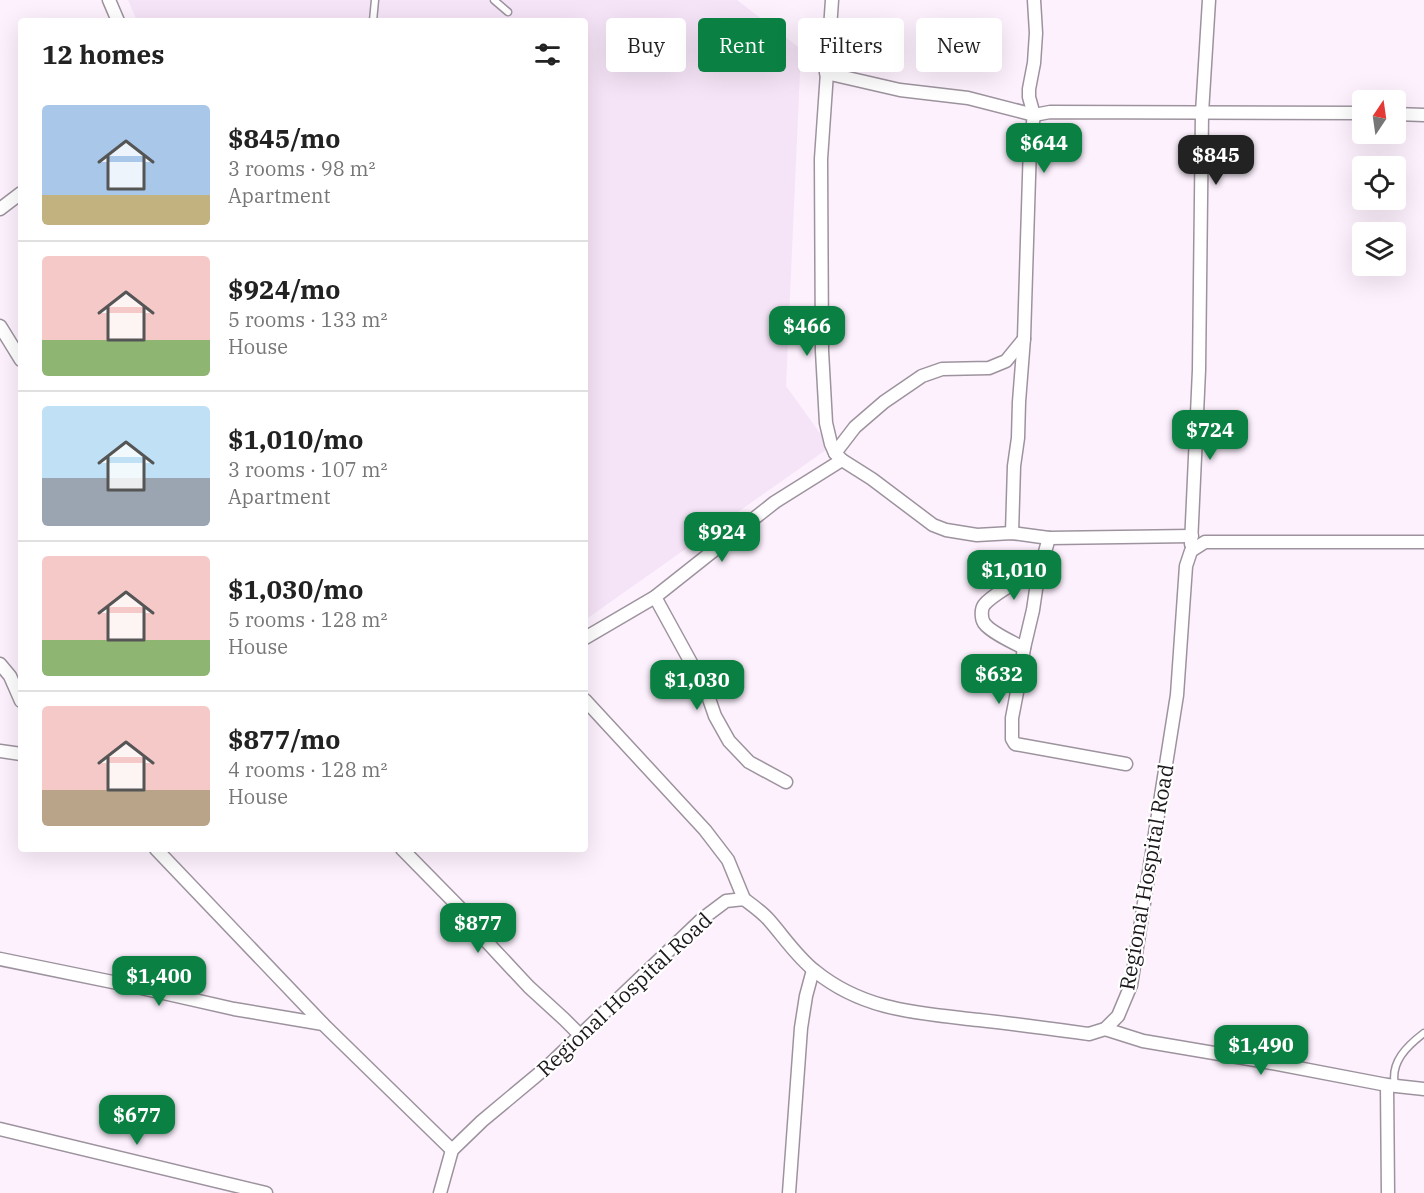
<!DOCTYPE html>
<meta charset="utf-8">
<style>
:root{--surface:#fff;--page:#f6f6f6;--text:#222;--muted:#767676;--line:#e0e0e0;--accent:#0b8043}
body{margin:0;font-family:"IBM Plex Serif",serif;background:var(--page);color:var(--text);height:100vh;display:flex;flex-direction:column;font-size:22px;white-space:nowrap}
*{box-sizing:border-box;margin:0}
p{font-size:20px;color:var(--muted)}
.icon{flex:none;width:33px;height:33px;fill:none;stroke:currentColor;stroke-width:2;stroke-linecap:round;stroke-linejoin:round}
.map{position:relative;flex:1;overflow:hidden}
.drawer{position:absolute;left:18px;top:18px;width:570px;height:834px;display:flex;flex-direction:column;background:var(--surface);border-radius:6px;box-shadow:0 6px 24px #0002}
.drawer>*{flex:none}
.top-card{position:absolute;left:606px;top:18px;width:570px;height:54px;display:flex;gap:12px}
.needle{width:39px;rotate:13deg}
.tools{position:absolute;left:1352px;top:90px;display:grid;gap:12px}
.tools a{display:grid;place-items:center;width:54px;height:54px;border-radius:6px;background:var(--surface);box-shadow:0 6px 24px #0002;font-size:30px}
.price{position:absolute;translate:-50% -51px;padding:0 14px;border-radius:12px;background:var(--accent);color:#fff;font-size:20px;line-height:39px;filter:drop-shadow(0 2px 3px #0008)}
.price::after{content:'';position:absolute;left:50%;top:36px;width:18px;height:14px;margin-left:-9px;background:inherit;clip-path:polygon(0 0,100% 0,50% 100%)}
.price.selected{background:#222;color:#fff}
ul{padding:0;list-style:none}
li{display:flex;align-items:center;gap:18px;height:150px;padding:0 24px}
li+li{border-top:2px solid var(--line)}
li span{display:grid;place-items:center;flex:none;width:168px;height:120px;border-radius:6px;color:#555}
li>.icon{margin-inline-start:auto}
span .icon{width:72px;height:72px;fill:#fffc;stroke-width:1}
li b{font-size:26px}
h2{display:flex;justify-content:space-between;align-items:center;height:72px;padding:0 24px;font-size:26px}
.pill{padding:0 21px;border-radius:6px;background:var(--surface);box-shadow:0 6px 24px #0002;font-size:21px;line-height:54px}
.pill.selected{background:var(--accent);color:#fff}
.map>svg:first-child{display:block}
.built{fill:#f5e4f7}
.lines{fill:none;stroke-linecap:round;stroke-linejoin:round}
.service-casing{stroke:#9d939e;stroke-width:9}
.minor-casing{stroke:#9d939e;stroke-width:15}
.service{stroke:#fff;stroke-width:6}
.minor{stroke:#fff;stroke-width:12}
.labels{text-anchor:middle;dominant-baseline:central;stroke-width:4.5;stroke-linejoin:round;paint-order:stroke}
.street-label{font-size:21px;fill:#1c181c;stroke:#fff}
</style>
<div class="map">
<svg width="1424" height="1193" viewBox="0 0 1424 1193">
<rect width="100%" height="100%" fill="#fdf1fe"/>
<path class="built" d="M128,0H737L801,49L786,386L830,447L585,620V21H137Z"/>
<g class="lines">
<defs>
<g id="service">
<path d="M494,0L508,12"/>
<path d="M373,21L375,0"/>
<path d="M1395,1085C1390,1062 1407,1046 1424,1033"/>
</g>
<g id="minor">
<path d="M109,0L118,21"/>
<path d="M832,0L821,159L822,351L826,423L831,444L835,453L842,460L872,479L933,525L946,530L977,535L1012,533L1049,538L1192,536"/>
<path d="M826,73L900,90L968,98L1034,115"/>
<path d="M1395,114L1424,115"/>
<path d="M1034,115L1029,97V89L1034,63L1036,33L1034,0"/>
<path d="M0,209L21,193"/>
<path d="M0,326L21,360"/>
<path d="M835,453L855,427L884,402L922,376L942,369L989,368L1006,361L1024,339"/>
<path d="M1012,533L1014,466L1018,438L1019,402L1024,338L1030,145L1034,115L1050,112L1362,113"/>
<path d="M1049,538L1038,576L1033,610L1024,648L1018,687L1012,718V739L1015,744L1126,764"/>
<path d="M1191,544L1199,370L1202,113L1209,0"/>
<path d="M655,597L706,690L715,716L729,741L749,762L786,782"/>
<path d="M585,638L655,597L775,502L842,460"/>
<path d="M1024,648C1014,643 990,632 984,623C981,618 981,609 984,605C990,597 1019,579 1029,576C1031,576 1035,576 1038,576"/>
<path d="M0,664L10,676L21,701"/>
<path d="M585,700L705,830L728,860L744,899"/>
<path d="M0,751L21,754"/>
<path d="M156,849L323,1024L452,1150"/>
<path d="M402,849L460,908L487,942L529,987L564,1019L580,1035"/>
<path d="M0,959L137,987L234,1009L323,1024"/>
<path d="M1105,1029L1143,1041L1261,1061L1387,1085L1424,1089"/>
<path d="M1387,1085L1388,1193"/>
<path d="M0,1129L266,1193"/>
<path d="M440,1193L452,1150L482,1121L548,1066L702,919L726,901L744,899C752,905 762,912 769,920C784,937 797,957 815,971C864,1011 919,1013 979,1020C1016,1024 1052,1029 1089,1034L1105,1029L1118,1016L1131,985L1177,695L1186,566L1191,551L1205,542H1424"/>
<path d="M789,1193L801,1028L806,996L813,970"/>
</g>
</defs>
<use href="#service" class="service-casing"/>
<use href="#minor" class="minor-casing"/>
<use href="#service" class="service"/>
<use href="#minor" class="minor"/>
</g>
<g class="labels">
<g class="street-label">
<text transform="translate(1146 877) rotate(-80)">Regional Hospital Road</text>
<text transform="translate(624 994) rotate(-43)">Regional Hospital Road</text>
</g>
</g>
</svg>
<div class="tools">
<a><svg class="needle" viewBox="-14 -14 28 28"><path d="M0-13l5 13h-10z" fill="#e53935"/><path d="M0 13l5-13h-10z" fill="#767676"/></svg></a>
<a><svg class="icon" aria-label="locate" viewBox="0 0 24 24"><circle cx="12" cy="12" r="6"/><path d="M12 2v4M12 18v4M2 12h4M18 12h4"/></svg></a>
<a><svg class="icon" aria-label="layers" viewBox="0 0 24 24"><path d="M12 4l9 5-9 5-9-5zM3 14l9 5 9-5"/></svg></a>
</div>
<b class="price" style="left:1044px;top:174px">$644</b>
<b class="price selected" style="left:1216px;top:186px">$845</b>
<b class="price" style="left:807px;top:357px">$466</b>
<b class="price" style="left:1210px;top:461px">$724</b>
<b class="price" style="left:722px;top:563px">$924</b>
<b class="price" style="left:1014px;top:601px">$1,010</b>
<b class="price" style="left:999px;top:705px">$632</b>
<b class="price" style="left:697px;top:711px">$1,030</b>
<b class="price" style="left:478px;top:954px">$877</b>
<b class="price" style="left:159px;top:1007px">$1,400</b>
<b class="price" style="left:1261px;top:1076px">$1,490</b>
<b class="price" style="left:137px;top:1146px">$677</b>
<div class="top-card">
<a class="pill">Buy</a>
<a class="pill selected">Rent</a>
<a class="pill">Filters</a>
<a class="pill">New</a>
</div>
<section class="drawer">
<h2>12 homes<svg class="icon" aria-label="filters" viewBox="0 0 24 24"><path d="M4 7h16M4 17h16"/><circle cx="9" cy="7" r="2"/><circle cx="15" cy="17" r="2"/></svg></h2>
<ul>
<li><span style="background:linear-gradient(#a9c7e8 75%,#c2b280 0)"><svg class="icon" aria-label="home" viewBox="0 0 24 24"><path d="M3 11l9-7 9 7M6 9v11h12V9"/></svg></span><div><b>$845/mo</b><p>3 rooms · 98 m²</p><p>Apartment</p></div></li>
<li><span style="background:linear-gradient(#f6c9c9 70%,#8fb573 0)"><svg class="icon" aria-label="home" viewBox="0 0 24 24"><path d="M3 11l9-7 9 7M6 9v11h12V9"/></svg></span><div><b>$924/mo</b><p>5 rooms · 133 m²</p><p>House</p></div></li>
<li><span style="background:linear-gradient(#bfe0f5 60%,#9aa5b1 0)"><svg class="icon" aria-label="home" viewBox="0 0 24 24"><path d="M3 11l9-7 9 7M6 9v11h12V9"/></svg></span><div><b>$1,010/mo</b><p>3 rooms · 107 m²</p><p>Apartment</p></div></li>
<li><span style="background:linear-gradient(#f6c9c9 70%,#8fb573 0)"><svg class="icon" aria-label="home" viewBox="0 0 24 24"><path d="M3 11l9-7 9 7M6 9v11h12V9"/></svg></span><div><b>$1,030/mo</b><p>5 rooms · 128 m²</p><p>House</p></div></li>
<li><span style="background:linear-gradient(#f6c9c9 70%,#b9a48a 0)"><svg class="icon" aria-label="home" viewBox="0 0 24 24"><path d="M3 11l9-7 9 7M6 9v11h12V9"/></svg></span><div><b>$877/mo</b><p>4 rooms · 128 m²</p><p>House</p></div></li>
</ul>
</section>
</div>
